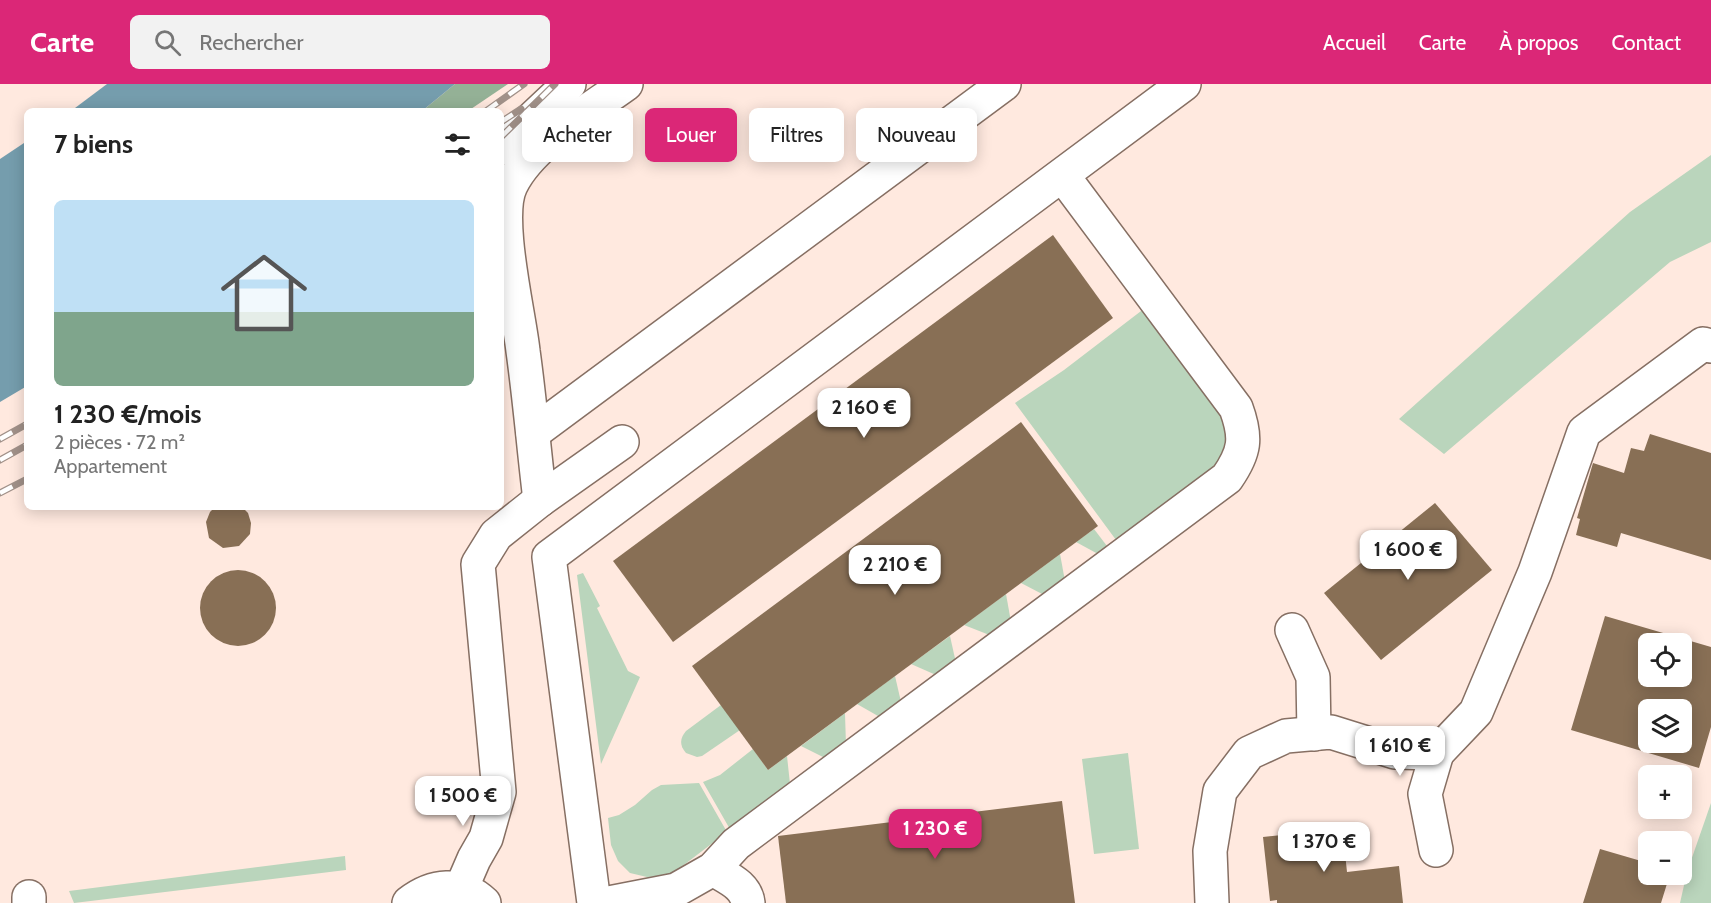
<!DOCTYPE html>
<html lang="fr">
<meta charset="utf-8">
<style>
:root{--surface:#fff;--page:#f2f2f2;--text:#222;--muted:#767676;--accent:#db2777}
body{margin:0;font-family:Cabin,sans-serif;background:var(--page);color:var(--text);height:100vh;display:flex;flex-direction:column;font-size:22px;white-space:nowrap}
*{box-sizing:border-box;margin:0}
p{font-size:20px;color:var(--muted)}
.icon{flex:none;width:33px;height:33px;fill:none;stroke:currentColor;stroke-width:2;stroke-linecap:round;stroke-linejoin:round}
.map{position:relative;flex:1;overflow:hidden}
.sheet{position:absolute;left:24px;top:24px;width:480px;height:402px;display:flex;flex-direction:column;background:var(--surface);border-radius:9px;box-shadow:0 3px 15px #0003}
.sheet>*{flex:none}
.banner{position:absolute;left:522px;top:24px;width:570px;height:54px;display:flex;gap:12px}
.tools{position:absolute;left:1638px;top:549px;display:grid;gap:12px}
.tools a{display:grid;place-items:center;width:54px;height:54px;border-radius:9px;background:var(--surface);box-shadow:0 3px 15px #0003;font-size:30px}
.price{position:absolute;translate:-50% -51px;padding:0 14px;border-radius:12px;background:#fff;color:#222;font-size:20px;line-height:39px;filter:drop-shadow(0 2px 3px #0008)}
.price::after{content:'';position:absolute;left:50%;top:36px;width:18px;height:14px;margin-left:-9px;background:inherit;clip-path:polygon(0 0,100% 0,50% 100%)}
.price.current{background:var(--accent);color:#fff}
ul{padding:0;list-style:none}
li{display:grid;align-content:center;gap:12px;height:318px;padding:0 30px}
li span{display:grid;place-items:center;height:186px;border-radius:9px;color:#555}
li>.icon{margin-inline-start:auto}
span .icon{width:108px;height:108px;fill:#fffc;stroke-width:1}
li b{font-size:26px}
h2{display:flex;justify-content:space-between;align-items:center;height:72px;padding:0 30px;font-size:26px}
.tag{padding:0 21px;border-radius:9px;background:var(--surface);box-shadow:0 3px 15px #0003;font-size:21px;line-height:54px}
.tag.current{background:var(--accent);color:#fff}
header{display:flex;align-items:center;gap:36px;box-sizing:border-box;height:84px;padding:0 30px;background:var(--accent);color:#fff}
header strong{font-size:28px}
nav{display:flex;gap:33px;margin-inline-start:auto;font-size:21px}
.search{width:420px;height:54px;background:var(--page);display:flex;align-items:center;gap:15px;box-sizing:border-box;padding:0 21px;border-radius:9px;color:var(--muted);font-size:22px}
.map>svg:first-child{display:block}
.green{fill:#bad5bc}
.forest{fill:#94b196}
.water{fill:#759dad}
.building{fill:#886f55;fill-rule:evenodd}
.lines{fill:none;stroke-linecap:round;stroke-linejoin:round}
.minor-casing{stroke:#866f63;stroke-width:36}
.minor{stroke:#fff;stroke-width:33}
.rail-casing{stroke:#a19189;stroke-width:7}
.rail{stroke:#fff;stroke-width:4.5;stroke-dasharray:14;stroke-linecap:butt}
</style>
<header>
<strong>Carte</strong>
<div class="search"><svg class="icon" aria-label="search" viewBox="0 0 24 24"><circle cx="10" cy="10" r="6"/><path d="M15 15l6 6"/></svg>Rechercher</div>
<nav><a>Accueil</a><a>Carte</a><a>À propos</a><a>Contact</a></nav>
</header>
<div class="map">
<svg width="1711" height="819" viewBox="0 0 1711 819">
<rect width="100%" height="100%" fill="#ffe9df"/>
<g class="green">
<path d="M1711,71V158L1670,178L1444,370L1399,335L1630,128Z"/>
<path d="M1145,224L1224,330L1230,346L1220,383L1119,460L1015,319L1064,286Z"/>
<path d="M1094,445L1110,466L1098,470L1076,458Z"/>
<path d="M1060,470L1065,497L1044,511L1021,499Z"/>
<path d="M583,489L600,522L597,524L628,587L640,593L601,680L577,491Z"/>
<path d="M1006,510L1011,538L992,552L964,541Z"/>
<path d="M950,552L956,579L936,591L911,580Z"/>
<path d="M895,592L901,618L882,632H878L857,620Z"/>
<path d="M721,621L740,646L702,672L697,673L686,669C679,661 680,654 686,647Z"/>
<path d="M845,629L846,662L827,675L801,662Z"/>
<path d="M753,665L768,686L787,672L790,700L731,747L703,698L720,691Z"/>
<path d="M1128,669L1139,765L1094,770L1082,675Z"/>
<path d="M699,699L727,748L672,790L665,792L647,793L630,789L618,777L611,761L608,734L619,731L635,721L652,706L661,701Z"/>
<path d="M1711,719V819H1680L1687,788Z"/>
<path d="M345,772L346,786L74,819L69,807Z"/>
</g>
<path class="forest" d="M455,0H508L468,27H422Z"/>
<g class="water">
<path d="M107,0H455L422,27H71Z"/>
<path d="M27,57V302L0,318V75Z"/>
</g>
<g class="building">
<path d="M1053,151L1113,234L673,558L613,477Z"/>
<path d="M1021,338L1098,442L768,686L692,582Z"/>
<path d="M1650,350L1711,369V476L1621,449L1617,463L1576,451L1580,435L1577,434L1593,379L1624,389L1631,364L1644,367Z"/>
<path d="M1435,419L1492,486L1381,576L1324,509Z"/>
<path d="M215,423H242L248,429L251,439L250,450L239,462L223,464L209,454L206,438L210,428Z"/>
<circle cx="238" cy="524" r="38"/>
<path d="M1605,532L1711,563V643L1699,684L1571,646ZM1648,560H1682V592H1648ZM1648,626H1682V658H1648Z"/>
<path d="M1062,717L1075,819H786L778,752Z"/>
<path d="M1321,747L1322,752L1343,750L1347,788L1399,782L1403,819H1277V816L1270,817L1263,753Z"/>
<path d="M1600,765L1648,779V790H1670L1661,819H1583Z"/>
</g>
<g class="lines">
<defs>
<g id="minor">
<path d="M501,64L569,0"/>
<path d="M533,349L1004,0"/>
<path d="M540,416C534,367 530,317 523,267C519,229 495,133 511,101C531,60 589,27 626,0"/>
<path d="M1292,546L1313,593L1314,650"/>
<path d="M1436,766L1425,710L1437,669"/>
<path d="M713,785C727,794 746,801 748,819"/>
<path d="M461,805L474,775L486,754L499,708L478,480L496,451L540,416L622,358"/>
<path d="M29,813V819"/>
<path d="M409,819C432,801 461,797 484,819"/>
<path d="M594,819L549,473L1184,0"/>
<path d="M609,819L676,806L713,785L736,760L1227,394C1245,368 1247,354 1236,324L1063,92"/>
<path d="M1212,819L1210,767L1220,707L1249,669L1286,652L1331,648L1395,668L1437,669L1476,628L1535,488L1584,348L1703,260L1711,262"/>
</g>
</defs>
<use href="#minor" class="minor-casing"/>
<use href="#minor" class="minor"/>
<defs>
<g id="rail">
<path d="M486,27L524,0"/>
<path d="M501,38L521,25"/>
<path d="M501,53L555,0"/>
<path d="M0,355L27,340"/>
<path d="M0,376L27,361"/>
<path d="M0,409L27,395"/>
</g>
</defs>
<use href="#rail" class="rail-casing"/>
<use href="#rail" class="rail"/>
</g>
</svg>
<div class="tools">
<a><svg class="icon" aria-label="locate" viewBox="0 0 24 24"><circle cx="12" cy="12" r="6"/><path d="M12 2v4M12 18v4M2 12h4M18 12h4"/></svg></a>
<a><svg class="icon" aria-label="layers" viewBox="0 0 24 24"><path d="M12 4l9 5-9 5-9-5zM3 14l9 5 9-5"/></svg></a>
<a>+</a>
<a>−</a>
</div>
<b class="price" style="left:864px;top:355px">2 160 €</b>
<b class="price" style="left:1408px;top:497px">1 600 €</b>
<b class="price" style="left:895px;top:512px">2 210 €</b>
<b class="price" style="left:1400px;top:693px">1 610 €</b>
<b class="price" style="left:463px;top:743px">1 500 €</b>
<b class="price current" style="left:935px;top:776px">1 230 €</b>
<b class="price" style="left:1324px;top:789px">1 370 €</b>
<div class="banner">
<a class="tag">Acheter</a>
<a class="tag current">Louer</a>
<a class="tag">Filtres</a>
<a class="tag">Nouveau</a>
</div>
<section class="sheet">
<h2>7 biens<svg class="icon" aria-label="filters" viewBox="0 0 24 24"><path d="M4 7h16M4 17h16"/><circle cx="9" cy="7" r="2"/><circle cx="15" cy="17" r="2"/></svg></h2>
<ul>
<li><span style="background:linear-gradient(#bfe0f5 60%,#7fa58c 0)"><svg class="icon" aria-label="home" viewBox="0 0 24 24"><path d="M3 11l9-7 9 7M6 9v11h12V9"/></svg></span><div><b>1 230 €/mois</b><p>2 pièces · 72 m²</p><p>Appartement</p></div></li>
</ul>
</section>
</div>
